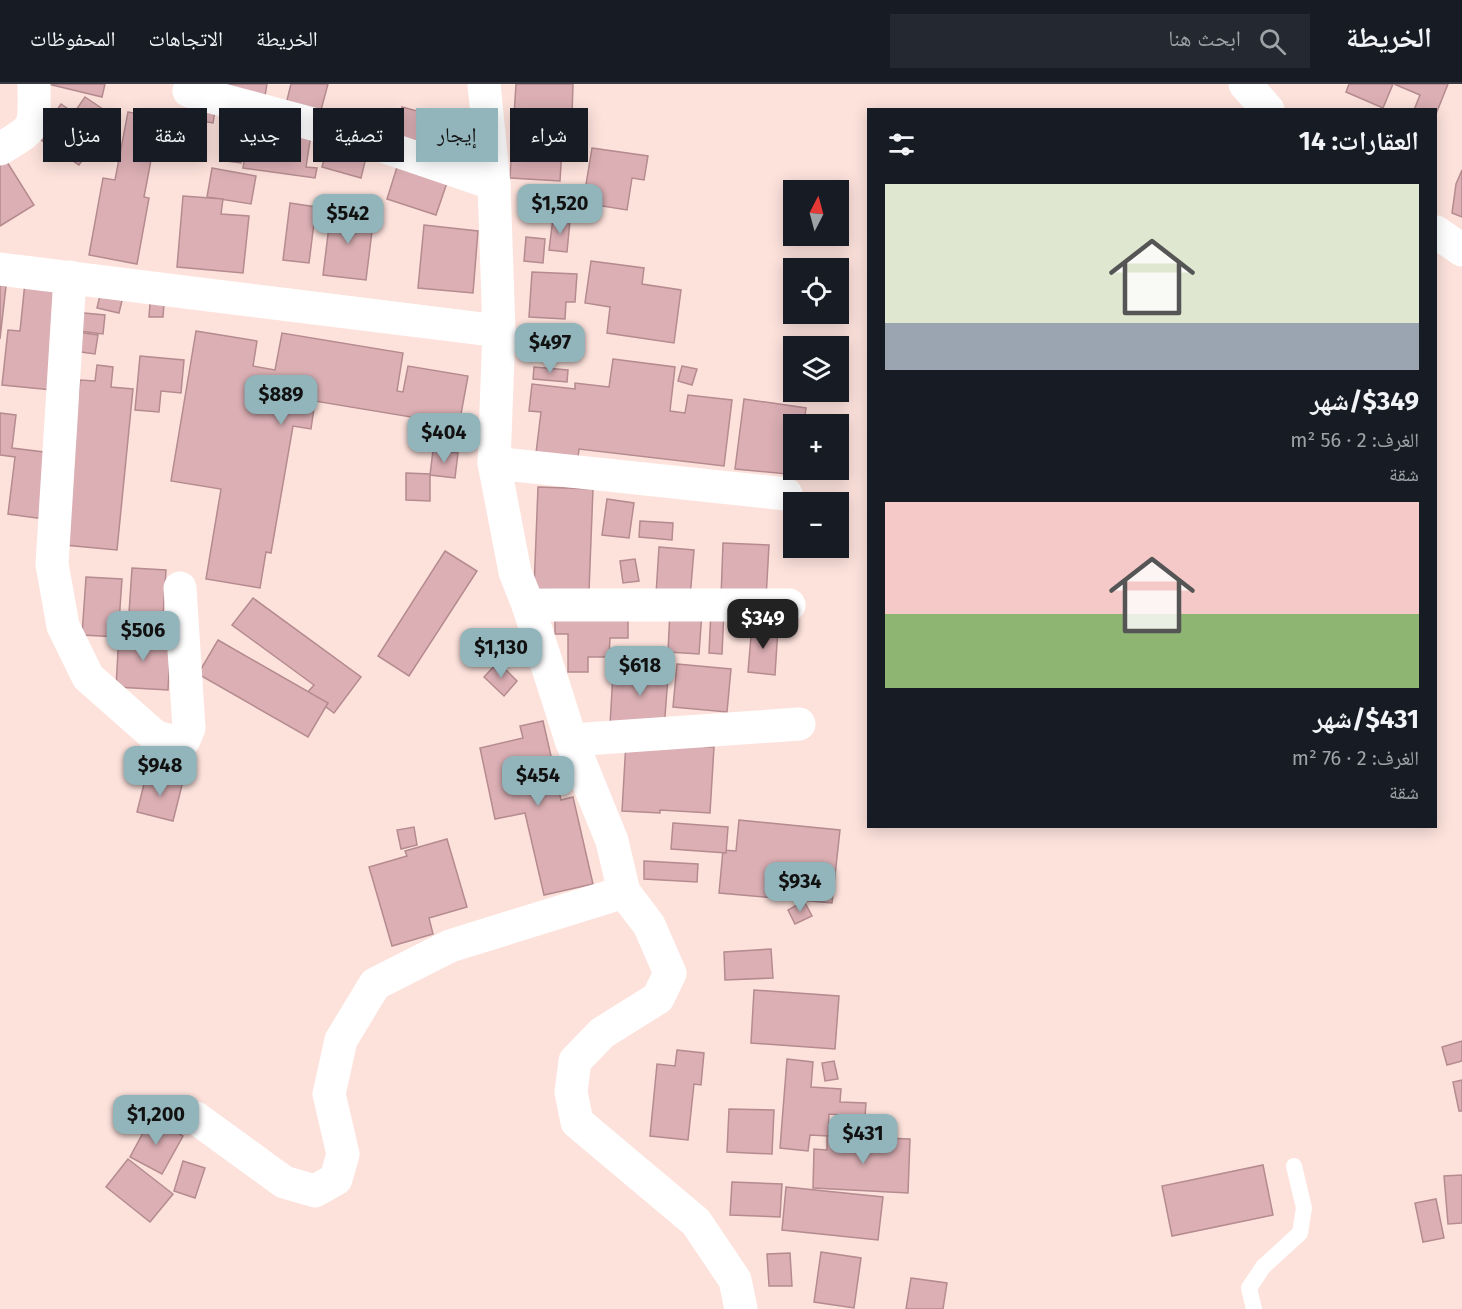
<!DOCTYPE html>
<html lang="ar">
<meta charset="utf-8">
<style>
:root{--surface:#171b24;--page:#242831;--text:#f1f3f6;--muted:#9ea1a6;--line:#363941;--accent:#92b4bb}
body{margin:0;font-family:"Fira Sans","Noto Naskh Arabic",sans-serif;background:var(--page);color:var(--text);direction:rtl;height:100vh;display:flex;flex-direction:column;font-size:22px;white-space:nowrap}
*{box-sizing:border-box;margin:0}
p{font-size:20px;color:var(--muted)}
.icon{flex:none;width:33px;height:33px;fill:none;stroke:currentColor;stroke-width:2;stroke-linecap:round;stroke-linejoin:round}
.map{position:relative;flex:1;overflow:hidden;direction:ltr}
.side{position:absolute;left:867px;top:24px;width:570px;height:720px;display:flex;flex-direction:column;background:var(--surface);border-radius:0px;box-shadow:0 3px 15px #0003;direction:rtl}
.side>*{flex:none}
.top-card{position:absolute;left:18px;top:24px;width:570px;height:54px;direction:rtl;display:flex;gap:12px}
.needle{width:39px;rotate:6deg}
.fabs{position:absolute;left:783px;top:96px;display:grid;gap:12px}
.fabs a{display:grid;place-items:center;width:66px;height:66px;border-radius:0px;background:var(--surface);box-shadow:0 3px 15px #0003;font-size:30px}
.price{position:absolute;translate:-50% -51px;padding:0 14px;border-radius:12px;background:var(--accent);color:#111;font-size:20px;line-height:39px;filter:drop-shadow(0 2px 3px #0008)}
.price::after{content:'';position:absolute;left:50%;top:36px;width:18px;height:14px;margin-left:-9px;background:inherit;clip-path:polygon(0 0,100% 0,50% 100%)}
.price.current{background:#222;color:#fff}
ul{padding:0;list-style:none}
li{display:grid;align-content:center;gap:12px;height:318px;padding:0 18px}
li span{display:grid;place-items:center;height:186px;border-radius:0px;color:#555}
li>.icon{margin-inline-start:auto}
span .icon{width:108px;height:108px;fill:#fffc;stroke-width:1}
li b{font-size:26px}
h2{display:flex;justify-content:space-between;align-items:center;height:72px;padding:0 18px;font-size:26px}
.pill{padding:0 21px;border-radius:0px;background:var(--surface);box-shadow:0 3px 15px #0003;font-size:21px;line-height:54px}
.pill.current{background:var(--accent);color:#111}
header{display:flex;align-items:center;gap:36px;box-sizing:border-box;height:84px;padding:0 30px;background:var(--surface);border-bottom:2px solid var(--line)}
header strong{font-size:28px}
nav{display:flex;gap:33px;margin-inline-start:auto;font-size:21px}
.search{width:420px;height:54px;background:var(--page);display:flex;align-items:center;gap:15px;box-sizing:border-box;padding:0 21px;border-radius:0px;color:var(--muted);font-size:22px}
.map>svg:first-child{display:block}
.building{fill:#dbafb4;stroke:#b58b8f;stroke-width:1.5}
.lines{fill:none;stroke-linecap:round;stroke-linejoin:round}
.lane{stroke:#fff;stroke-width:16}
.street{stroke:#fff;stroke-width:33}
</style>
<header>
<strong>الخريطة</strong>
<div class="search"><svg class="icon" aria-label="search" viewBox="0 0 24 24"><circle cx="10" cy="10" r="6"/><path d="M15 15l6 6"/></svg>ابحث هنا</div>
<nav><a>الخريطة</a><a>الاتجاهات</a><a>المحفوظات</a></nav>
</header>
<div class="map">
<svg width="1462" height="1225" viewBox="0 0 1462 1225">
<rect width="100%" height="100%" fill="#fde2dc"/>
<g class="building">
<path d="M48,0H105L102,13Z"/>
<path d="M206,0H267L264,18Z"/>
<path d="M291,0H328L318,37L284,28Z"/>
<path d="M516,0H573L572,31H564L560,97L510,94Z"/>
<path d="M1349,0H1393L1383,24L1346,8Z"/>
<path d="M1394,0H1448L1436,30V26H1414L1420,11Z"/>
<path d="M85,13L113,32L79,81L38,54L61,20L74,29Z"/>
<path d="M192,16L216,20L213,39L188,35Z"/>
<path d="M402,23L440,33L429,72L392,62Z"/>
<path d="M128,28L159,34L144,113L149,114L137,180L89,171L103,94L115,96Z"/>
<path d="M250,35L312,44L306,83L317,84L315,94L243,84Z"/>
<path d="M458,36L474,41L468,58L452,54Z"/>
<path d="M230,37L245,38L241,79L227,77Z"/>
<path d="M330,54L368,65L361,94L322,83Z"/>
<path d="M592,64L648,72L644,96L632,94L627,126L583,119Z"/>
<path d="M2,70L34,121L0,142V71Z"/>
<path d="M397,83L451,87L436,131L387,115Z"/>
<path d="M212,84L256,92L251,120L207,113Z"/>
<path d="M1462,86V133L1452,129L1456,100Z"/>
<path d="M183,112L223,115L221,130L249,132L243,189L177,183Z"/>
<path d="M290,119L316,123L309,179L283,176Z"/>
<path d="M331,126L374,131L366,196L323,191Z"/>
<path d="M553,134L570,136L567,168L549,166Z"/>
<path d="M424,141L478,147L473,209L418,204Z"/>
<path d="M526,153L545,155L543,179L524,177Z"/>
<path d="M591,177L644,184L642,200L681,206L674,259L607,249L610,223L585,219Z"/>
<path d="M532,188L577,190L575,218H566L565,235L529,233Z"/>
<path d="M25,198L65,203L52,306L2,301L8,246L20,247Z"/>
<path d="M103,199L125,204L119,229L97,224Z"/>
<path d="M0,201L6,202L0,255Z"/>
<path d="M151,205L165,206L163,233H149Z"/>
<path d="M73,228L105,231L103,250L71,246Z"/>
<path d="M196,247L257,257L253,282L275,286L282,249L403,269L397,307L403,308L408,282L468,292L459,341L315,317L311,345L293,342L271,469L266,468L260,504L206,495L221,405L171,397Z"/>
<path d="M77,248L98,251L95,270L74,267Z"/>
<path d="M140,272L184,276L181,309L161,307L159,328L135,326Z"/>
<path d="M613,275L675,283L670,327L685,329L688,311L732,316L724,382L579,365L578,374L536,369L541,328L529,327L532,300L575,305V299L609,303Z"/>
<path d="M97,281L113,283L111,303L133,305L117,466L64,461L80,296L95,297Z"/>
<path d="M682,282L697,285L692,301L678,297Z"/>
<path d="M534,283L568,286L567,298L533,295Z"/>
<path d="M744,315L806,324L804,340H794V386H798L797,391L735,385Z"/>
<path d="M0,329L16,331L12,364L52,369L44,435L8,430L15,373L0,371Z"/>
<path d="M433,366L458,369L455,394L430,391Z"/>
<path d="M406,389L430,390V417L406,416Z"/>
<path d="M538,403L593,405L589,507L534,505Z"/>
<path d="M607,415L634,419L629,454L602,451Z"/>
<path d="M640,437L673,439L672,456L639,453Z"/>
<path d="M723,459L769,461L766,515L721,513Z"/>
<path d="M659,463L694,466L690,514L656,510Z"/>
<path d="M445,467L477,487L409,592L378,572Z"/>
<path d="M635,475L639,497L623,499L620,477Z"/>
<path d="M132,484L166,486L162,546L128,544Z"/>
<path d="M86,493L122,495L118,553L82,551Z"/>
<path d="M253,514L361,593L334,629L307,609L314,601L232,541Z"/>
<path d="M670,526L702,528L699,570L668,568Z"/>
<path d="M711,526L724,527L722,570L709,569Z"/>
<path d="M555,529H628V554H610L609,573H588V588H568V550H555Z"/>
<path d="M752,541L778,544L775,591L748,588Z"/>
<path d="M119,549L171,553L168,606L116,603Z"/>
<path d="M218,556L328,619L308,653L198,590Z"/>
<path d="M636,571L656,572L654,592L668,593L664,645L610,641L613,589L635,590Z"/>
<path d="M498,578L517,597L504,612L484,593Z"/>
<path d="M677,580L731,585L727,628L673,623Z"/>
<path d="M543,637L561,716L573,713L593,800L544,811L525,729L495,735L480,664L523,654L520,642Z"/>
<path d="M626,658L714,663L710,729L660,726V729L622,727Z"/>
<path d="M147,688L183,697L173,737L137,728Z"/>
<path d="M739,736L840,746L832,819L719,809L723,766L736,767Z"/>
<path d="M673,739L728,743L726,769L671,765Z"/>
<path d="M414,743L417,761L401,765L397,746Z"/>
<path d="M447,755L467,823L429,834L433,850L392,862L369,783L407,772L405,767Z"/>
<path d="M644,777L698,780L697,798L644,795Z"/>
<path d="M804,817L812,832L795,840L788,826Z"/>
<path d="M771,865L773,894L725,896L724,868Z"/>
<path d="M754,906L839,912L835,965L751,959Z"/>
<path d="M1462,957V977L1447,981L1442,963Z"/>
<path d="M677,966L704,969L701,1001L694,1000L688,1056L650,1052L657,980L675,982Z"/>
<path d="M787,975L813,978L811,1003L841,1005L840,1018L866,1019L865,1033L829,1030L828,1052L810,1051L808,1067L780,1064Z"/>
<path d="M834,977L838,995L825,997L822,979Z"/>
<path d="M1462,996V1027H1459L1453,998Z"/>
<path d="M729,1025L774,1026L772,1070L727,1068Z"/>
<path d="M151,1034L183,1052L162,1090L130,1073Z"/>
<path d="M827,1052L910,1055L908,1109L813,1104L814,1065L827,1066Z"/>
<path d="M128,1075L173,1110L150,1138L106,1103Z"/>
<path d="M183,1077L205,1084L195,1114L174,1107Z"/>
<path d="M1263,1081L1273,1131L1172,1152L1162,1102Z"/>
<path d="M1462,1091V1139L1448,1140L1444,1092Z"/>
<path d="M732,1098L782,1100L780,1133L730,1131Z"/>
<path d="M786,1103L883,1113L878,1156L782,1146Z"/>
<path d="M1436,1115L1444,1154L1423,1158L1415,1119Z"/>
<path d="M821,1168L861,1174L854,1224L814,1218Z"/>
<path d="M790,1169L792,1202H769L767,1170Z"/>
<path d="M911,1194L947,1199L943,1225H906Z"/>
</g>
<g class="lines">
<path class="lane" d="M1254,1225L1249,1204L1263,1183L1300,1149L1304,1124L1294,1082"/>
<g class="street">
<path d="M484,0L494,100L499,247L494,379L515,488L528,521L571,656L612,757L624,808L649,841L670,889L658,914L602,949L575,977L571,1008L577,1038L696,1138L735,1196L741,1225"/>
<path d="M1245,0L1268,26"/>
<path d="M189,7L335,46L494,100"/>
<path d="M0,65C39,42 34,44 34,0"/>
<path d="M1436,148L1462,166"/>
<path d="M0,185L499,247"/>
<path d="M70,193L52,480L63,542L88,593L156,653L176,658L184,656L189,644L180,504"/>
<path d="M494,379L786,410"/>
<path d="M528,521H789"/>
<path d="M571,656L799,640"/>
<path d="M196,1034L284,1098L315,1107L336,1095L343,1070L329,1010L341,956L375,900L450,862L624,808"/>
</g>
</g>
</svg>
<div class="fabs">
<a><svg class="needle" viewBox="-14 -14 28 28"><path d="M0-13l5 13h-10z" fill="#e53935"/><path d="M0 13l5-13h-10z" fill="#9ea1a6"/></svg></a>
<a><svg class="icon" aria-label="locate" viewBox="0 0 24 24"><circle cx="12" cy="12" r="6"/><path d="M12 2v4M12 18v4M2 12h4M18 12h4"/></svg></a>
<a><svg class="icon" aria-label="layers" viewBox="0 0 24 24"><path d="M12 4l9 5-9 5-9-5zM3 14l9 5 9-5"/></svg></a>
<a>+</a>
<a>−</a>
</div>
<b class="price" style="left:560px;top:151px">$1,520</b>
<b class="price" style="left:348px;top:161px">$542</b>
<b class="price" style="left:550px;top:290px">$497</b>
<b class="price" style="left:281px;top:342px">$889</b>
<b class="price" style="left:444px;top:380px">$404</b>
<b class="price current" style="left:763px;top:566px">$349</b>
<b class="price" style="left:143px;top:578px">$506</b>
<b class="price" style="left:501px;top:595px">$1,130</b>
<b class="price" style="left:640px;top:613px">$618</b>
<b class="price" style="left:160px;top:713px">$948</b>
<b class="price" style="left:538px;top:723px">$454</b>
<b class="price" style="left:800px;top:829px">$934</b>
<b class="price" style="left:156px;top:1062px">$1,200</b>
<b class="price" style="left:863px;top:1081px">$431</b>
<div class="top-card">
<a class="pill">شراء</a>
<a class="pill current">إيجار</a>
<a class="pill">تصفية</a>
<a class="pill">جديد</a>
<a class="pill">شقة</a>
<a class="pill">منزل</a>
</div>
<section class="side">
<h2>العقارات: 14<svg class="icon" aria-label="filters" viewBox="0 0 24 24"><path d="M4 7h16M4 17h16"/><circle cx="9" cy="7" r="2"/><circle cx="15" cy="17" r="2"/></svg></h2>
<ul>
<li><span style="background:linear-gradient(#dfe7d0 75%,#9aa5b1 0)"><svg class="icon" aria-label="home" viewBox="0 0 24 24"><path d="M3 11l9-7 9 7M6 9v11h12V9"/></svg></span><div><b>$349/شهر</b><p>الغرف: 2 · 56 m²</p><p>شقة</p></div></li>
<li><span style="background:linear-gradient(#f6c9c9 60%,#8fb573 0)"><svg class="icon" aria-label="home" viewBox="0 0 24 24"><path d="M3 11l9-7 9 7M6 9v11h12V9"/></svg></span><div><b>$431/شهر</b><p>الغرف: 2 · 76 m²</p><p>شقة</p></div></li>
</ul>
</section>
</div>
